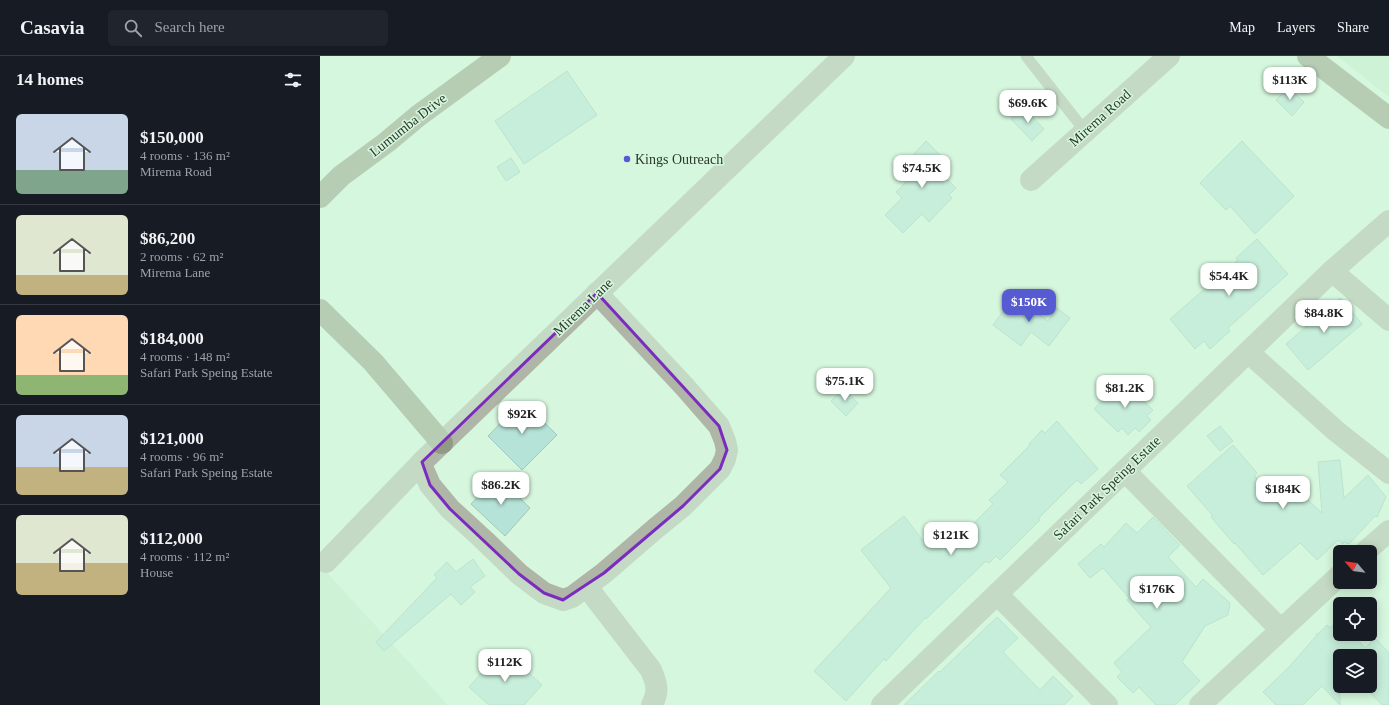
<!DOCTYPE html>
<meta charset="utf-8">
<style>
:root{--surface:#171b24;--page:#20242c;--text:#f1f3f6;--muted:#9ea1a6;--line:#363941;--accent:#565bd2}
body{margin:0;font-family:Georgia,serif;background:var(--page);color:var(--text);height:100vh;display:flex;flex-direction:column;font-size:15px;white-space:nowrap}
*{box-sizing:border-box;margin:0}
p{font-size:13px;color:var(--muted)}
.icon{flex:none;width:22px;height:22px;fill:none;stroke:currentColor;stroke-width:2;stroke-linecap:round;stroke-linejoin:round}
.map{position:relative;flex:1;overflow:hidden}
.sheet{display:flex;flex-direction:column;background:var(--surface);width:320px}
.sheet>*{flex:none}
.needle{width:26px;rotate:298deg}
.controls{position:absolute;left:1013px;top:489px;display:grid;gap:8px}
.controls a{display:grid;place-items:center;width:44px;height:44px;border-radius:6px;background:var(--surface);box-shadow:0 2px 10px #0003;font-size:20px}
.price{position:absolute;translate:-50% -34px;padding:0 9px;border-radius:8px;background:#fff;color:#222;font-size:13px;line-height:26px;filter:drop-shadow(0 1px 2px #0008)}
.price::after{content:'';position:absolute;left:50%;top:24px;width:12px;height:9px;margin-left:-6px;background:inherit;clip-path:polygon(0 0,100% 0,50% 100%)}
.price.on{background:var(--accent);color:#fff}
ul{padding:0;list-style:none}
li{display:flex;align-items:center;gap:12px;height:100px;padding:0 16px}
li+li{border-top:1px solid var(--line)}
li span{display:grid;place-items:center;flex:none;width:112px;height:80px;border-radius:6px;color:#555}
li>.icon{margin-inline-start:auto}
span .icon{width:48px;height:48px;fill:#fffc;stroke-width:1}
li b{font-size:17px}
h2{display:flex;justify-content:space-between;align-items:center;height:48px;padding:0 16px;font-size:17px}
header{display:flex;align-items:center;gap:24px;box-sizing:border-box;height:56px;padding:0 20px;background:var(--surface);border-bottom:1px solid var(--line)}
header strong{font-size:19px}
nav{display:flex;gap:22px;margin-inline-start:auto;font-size:14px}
.search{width:280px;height:36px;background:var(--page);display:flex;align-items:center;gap:10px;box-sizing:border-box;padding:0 14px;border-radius:6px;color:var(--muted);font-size:15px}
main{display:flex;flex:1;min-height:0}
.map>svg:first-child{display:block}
.built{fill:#c4eccd}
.building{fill:#b6e3d7;stroke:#9dc9bd}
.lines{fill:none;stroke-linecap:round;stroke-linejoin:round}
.lane{stroke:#afb6a7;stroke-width:11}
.street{stroke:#afb6a7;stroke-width:22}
.secondary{stroke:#909a84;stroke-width:22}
.marked{fill:none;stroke:#7b2cbf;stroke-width:3;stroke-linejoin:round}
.poi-dot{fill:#565bd2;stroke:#d6f7dd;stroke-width:1.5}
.labels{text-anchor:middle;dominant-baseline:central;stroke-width:3;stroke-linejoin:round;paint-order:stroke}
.street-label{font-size:14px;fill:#2a372d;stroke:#d6f7dd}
.poi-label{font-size:14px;fill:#2a372d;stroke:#d6f7dd;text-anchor:start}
</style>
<header>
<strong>Casavia</strong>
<div class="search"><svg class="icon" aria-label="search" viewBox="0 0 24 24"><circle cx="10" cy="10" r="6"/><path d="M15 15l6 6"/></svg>Search here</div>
<nav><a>Map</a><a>Layers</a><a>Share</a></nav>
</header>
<main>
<section class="sheet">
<h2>14 homes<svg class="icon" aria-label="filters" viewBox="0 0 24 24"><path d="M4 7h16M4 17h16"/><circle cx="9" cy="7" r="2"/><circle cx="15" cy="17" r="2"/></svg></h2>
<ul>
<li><span style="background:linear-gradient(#c9d6e8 70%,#7fa58c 0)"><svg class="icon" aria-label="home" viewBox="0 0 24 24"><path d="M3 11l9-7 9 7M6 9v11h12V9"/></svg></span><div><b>$150,000</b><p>4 rooms · 136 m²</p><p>Mirema Road</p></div></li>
<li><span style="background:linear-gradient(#dfe7d0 75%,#c2b280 0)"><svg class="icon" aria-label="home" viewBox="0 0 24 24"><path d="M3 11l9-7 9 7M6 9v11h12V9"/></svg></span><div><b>$86,200</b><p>2 rooms · 62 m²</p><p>Mirema Lane</p></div></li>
<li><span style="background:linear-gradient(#ffd9b3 75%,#8fb573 0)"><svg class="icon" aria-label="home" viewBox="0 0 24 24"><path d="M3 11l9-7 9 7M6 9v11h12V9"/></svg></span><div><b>$184,000</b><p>4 rooms · 148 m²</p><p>Safari Park Speing Estate</p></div></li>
<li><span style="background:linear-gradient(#c9d6e8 65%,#c2b280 0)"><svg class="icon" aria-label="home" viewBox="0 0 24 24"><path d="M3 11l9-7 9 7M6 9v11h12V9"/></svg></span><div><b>$121,000</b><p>4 rooms · 96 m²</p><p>Safari Park Speing Estate</p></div></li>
<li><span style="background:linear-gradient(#dfe7d0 60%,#c2b280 0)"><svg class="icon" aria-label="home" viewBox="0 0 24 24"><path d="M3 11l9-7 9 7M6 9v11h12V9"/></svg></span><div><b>$112,000</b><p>4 rooms · 112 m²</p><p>House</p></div></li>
</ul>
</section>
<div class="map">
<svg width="1069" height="649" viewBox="0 0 1069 649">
<rect width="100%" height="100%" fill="#d6f7dd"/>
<g class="built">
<path d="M1017,0H1069V41Z"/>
<path d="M0,509L128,649H0Z"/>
</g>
<g class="building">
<path d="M247,15L277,59L204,108L175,65Z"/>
<path d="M968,31L984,46L972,60L956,44Z"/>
<path d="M703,51L724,73L712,85L691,63Z"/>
<path d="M606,85L630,109L622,118L636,132L629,139L632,142L609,166L602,158L583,177L565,159L582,142L576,136L589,123L579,114Z"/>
<path d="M922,85L974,140L935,178L910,150L906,154L880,127Z"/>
<path d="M191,102L200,116L186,125L177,111Z"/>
<path d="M937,183L968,218L908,272L910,275L890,293L884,285L875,293L850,263L918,204L916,202Z"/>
<path d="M694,240L728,265L737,252L750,262L729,290L711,276L701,290L673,269Z"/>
<path d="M1020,242L1042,268L988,314L966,288Z"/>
<path d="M802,324L833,354L827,360L831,364L819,376L815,372L808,379L802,372L798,376L774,353Z"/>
<path d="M523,333L538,347L526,360L511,345Z"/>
<path d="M202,345L237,379L202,414L168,380Z"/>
<path d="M737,365L778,413L761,428L757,424L718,463L720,464L680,504L676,500L669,507L666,505L606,563L605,562L566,605L564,603L526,645L494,615L571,532L541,494L584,460L604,486L618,472L630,485L634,482L637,484L673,448L669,444L688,426L680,419L710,389L709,388L722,374L725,377Z"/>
<path d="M900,370L913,385L900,395L887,380Z"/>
<path d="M913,389L937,417L934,419L959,449L975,432L1002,457L998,406L1020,404L1024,442L1048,419L1066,441L1057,461L1055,460L1029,488L1024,486L1023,488L1018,484L997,504L980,487L943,519L915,487L914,488L891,461L893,460L867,430Z"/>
<path d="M177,420L210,452L185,480L151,448Z"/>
<path d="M833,461L860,489L848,501L876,531L883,523L910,547L908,559L885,570L862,606L880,625L855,649H836L819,631L813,637L797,621L802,616L794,607L831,571L807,544L809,542L783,512L770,522L758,508L781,488L784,491L806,467L817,477Z"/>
<path d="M153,503L165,520L150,531L155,536L141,549L131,538L64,595L56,586L117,522L114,519L127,506L136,516Z"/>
<path d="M677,561L698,582L683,596L720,634L733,620L753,640L744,649H584L619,615L620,616Z"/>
<path d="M1020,562V578H1033L1045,592L1055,582L1069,597V649H1062L1044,630H1050V600H1020V649L1002,630L983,649H956L943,636L969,611L997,579L996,578H998L1007,569L1010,572Z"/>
<path d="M183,593L222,629L204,649H169L149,631Z"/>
</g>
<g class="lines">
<path class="lane" d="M706,0L765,75"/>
<g class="street">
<path d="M711,124L849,0"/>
<path d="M1012,215L1069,264"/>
<path d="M928,296L1016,375L1069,417"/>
<path d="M102,406L103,413L110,429L130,453L165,485L199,518L224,537L243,544L252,541L284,517L335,473L363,450L400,413L405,403L407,394L405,385L399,370L364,330L277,237"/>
<path d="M805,415L960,573"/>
<path d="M1045,496L1069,475"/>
<path d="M6,506L102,406L524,0"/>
<path d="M267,531L331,614C337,628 339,635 332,649"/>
<path d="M677,538L787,649"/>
<path d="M562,649L1012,215L1069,165"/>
<path d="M880,649L1020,519"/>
</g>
<g class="secondary">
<path d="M988,0L1069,62"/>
<path d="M0,141L21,120L67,86L98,60L180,0"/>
<path d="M0,254L53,306L122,387"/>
</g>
</g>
<path d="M0 0H1069V649H0ZM277,237L399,370L407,394L400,413L363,450L284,517L243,544L224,537L199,518L130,453L110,429L102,406Z" fill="#d6f7dd" fill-opacity=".55" fill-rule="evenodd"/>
<path class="marked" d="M277,237L399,370L407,394L400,413L363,450L284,517L243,544L224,537L199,518L130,453L110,429L102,406Z"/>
<circle class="poi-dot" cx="307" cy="103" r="4"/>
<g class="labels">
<g class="street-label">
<text transform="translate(780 62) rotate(-42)">Mirema Road</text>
<text transform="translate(88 69) rotate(-38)">Lumumba Drive</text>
<text transform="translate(263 251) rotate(-44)">Mirema Lane</text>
<text transform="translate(787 432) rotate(-44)">Safari Park Speing Estate</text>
</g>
<g class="poi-label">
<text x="315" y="103">Kings Outreach</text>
</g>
</g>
</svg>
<div class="controls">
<a><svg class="needle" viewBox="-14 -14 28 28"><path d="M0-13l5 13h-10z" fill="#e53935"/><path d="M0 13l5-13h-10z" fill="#9ea1a6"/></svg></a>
<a><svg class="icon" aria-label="locate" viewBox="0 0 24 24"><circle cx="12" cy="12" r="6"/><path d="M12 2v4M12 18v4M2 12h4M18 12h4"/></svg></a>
<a><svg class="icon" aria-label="layers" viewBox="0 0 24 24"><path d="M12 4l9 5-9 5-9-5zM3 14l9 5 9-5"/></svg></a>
</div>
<b class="price" style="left:970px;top:45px">$113K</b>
<b class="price" style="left:708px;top:68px">$69.6K</b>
<b class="price" style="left:602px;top:133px">$74.5K</b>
<b class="price" style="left:909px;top:241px">$54.4K</b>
<b class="price on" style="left:709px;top:267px">$150K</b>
<b class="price" style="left:1004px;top:278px">$84.8K</b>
<b class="price" style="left:525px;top:346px">$75.1K</b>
<b class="price" style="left:805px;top:353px">$81.2K</b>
<b class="price" style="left:202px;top:379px">$92K</b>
<b class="price" style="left:181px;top:450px">$86.2K</b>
<b class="price" style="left:963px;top:454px">$184K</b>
<b class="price" style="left:631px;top:500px">$121K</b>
<b class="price" style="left:837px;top:554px">$176K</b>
<b class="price" style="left:185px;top:627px">$112K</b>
</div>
</main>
